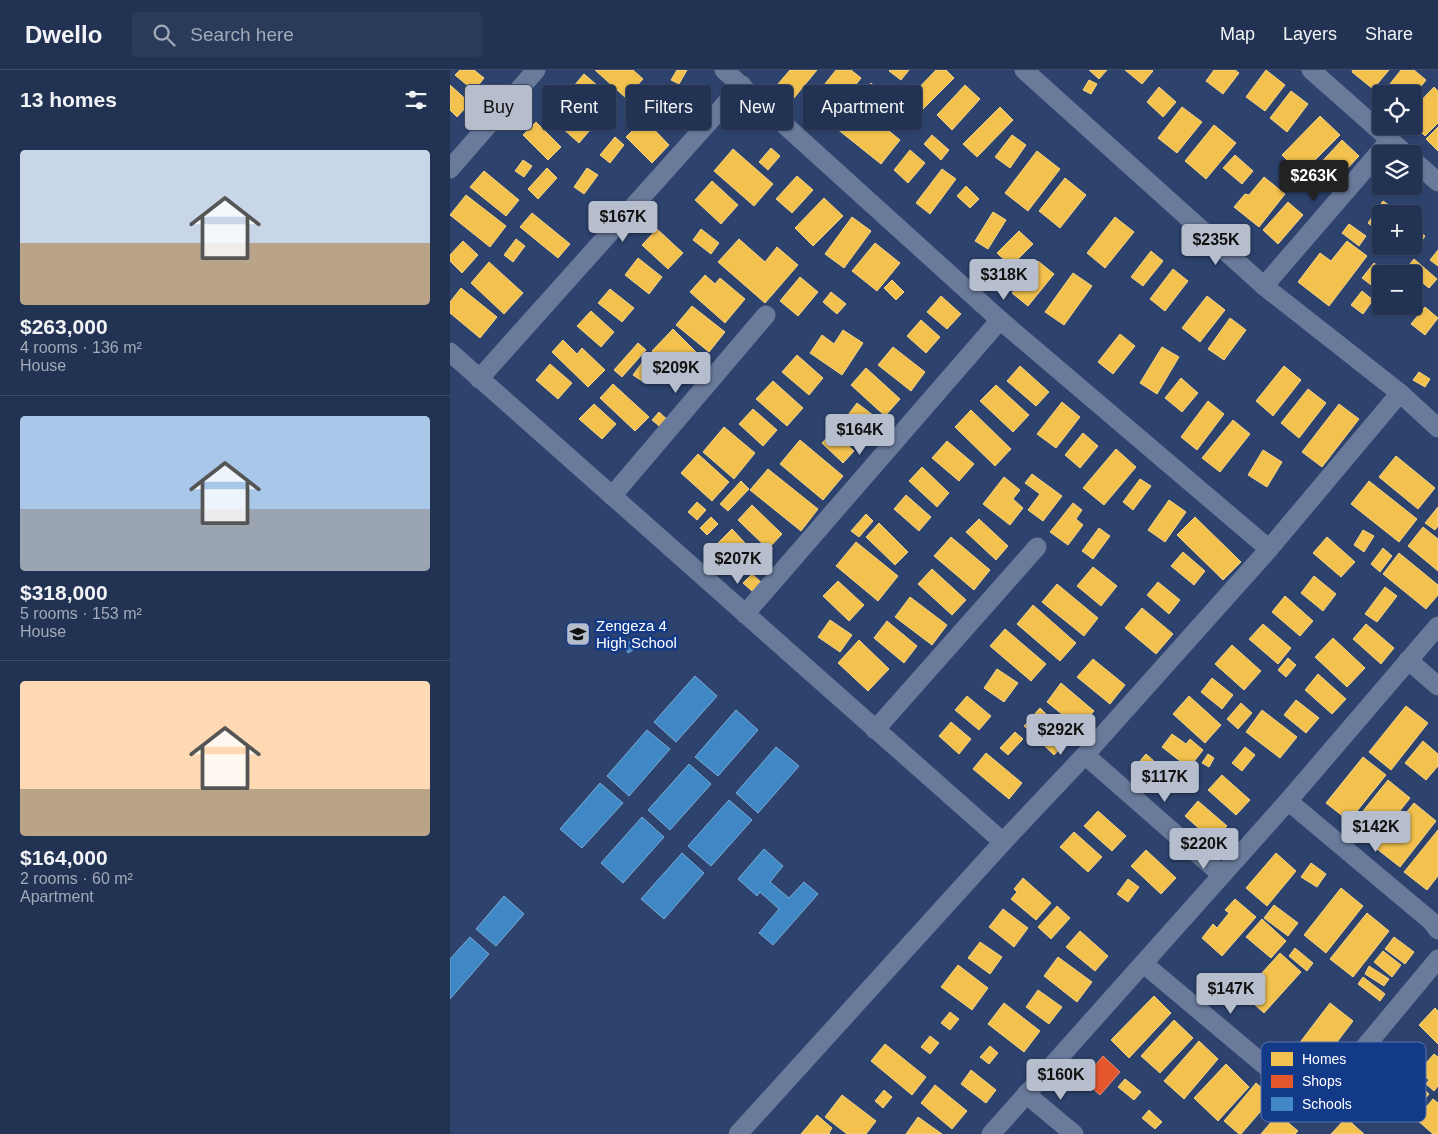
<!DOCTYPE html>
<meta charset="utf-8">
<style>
:root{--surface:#223252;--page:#2a3a59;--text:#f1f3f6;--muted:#a2aab8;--line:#3f4d69;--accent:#b6bdcc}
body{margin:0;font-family:Arial,sans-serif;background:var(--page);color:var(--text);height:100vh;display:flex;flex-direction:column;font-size:19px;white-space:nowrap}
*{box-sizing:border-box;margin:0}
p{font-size:16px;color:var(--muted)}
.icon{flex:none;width:28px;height:28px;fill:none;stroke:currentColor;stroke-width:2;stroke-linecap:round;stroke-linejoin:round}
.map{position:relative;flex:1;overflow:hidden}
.details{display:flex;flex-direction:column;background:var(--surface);width:450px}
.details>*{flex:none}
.guide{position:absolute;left:15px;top:15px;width:475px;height:45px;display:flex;gap:10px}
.tools{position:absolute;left:922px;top:15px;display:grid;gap:10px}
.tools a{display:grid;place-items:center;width:50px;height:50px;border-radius:5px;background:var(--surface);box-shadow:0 1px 4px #0004,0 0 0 1px var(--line);font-size:25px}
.price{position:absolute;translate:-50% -42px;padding:0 11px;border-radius:5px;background:var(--accent);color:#111;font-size:16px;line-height:32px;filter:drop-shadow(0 1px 2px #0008)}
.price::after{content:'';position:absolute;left:50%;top:30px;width:15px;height:11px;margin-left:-8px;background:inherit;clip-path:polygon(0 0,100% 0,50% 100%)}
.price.active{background:#222;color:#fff}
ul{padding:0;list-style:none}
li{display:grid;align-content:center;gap:10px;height:265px;padding:0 20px}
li+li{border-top:1px solid var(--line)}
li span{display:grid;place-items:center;height:155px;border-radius:5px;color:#555}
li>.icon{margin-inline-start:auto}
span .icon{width:90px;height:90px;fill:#fffc;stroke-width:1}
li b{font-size:21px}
h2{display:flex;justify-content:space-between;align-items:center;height:60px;padding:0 20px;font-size:21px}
.chip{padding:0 18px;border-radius:5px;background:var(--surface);box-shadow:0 1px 4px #0004,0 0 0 1px var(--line);font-size:18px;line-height:45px}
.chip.active{background:var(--accent);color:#111}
header{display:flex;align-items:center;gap:30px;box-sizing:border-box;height:70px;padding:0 25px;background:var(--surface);border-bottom:1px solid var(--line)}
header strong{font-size:24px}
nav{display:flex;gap:28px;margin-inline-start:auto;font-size:18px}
.search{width:350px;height:45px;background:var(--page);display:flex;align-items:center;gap:12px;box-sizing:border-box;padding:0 18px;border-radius:5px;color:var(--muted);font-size:19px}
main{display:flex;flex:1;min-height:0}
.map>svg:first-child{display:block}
.homes{fill:#f2c14e;stroke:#f6d483}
.shops{fill:#e4572e;stroke:#ec896d}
.schools{fill:#3f88c5;stroke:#79acd6}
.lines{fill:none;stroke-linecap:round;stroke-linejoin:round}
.minor{stroke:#697a9b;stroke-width:19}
.labels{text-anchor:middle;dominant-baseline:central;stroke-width:5;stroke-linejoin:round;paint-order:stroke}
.poi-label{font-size:15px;fill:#fff;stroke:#123a89;text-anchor:start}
.key{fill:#123a89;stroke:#5975ac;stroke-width:1}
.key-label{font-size:14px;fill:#fff}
</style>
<header>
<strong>Dwello</strong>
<div class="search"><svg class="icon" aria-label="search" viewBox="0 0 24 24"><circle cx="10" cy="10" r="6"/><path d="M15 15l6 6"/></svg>Search here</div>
<nav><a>Map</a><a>Layers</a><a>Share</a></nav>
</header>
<main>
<section class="details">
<h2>13 homes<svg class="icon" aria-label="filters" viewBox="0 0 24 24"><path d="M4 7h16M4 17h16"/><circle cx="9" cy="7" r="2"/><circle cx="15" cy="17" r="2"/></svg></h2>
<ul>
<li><span style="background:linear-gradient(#c9d6e8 60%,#b9a48a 0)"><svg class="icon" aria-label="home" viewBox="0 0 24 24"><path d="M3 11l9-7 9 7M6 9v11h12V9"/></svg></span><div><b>$263,000</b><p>4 rooms · 136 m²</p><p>House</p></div></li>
<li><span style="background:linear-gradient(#a9c7e8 60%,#9aa5b1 0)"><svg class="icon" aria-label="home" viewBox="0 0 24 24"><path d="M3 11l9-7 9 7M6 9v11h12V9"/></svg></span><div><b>$318,000</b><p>5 rooms · 153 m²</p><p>House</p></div></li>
<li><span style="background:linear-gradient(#ffd9b3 70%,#b9a48a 0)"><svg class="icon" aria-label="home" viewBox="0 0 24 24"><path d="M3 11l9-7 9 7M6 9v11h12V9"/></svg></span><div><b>$164,000</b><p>2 rooms · 60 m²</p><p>Apartment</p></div></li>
</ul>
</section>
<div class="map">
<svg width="988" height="1064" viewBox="0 0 988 1064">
<rect width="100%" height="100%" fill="#2d436e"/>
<g class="homes">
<path d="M10,0H24L34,8L24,21L5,5Z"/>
<path d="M145,0H183L193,9L176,28Z"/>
<path d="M227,0H237L229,14L221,10Z"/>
<path d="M340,0H367L344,28L328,14Z"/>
<path d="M386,0H401L411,8L379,49L359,34Z"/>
<path d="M440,0H459L451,10L439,1Z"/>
<path d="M486,0H496L504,8L472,40L459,28Z"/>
<path d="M639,0H657L649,9Z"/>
<path d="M675,0H702L703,1L692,14Z"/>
<path d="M764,0H785L789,3L773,24L756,11Z"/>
<path d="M816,0L835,15L815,41L796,27Z"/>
<path d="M903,0H939L923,19L902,2Z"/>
<path d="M951,0H964L976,10L964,25V24H932Z"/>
<path d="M134,4L162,28L150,41L123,17Z"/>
<path d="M639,10L647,14L641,24L633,20Z"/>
<path d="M421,13L441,30L430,44L410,27Z"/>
<path d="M0,15L20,33L7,47L0,40Z"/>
<path d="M515,15L530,29L502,60L487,45Z"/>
<path d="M709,17L726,32L713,47L697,32Z"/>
<path d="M984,17L988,21V53L975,66L964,55V38Z"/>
<path d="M447,19L454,28L449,33L441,25Z"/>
<path d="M841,21L858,34L837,62L820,48Z"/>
<path d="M110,22L146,53L129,73L93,41Z"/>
<path d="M38,23L46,30L39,38L31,30Z"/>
<path d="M406,34L450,70L431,94L386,58Z"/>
<path d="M550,37L563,50L527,87L513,74Z"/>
<path d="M732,37L752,52L727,83L708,68Z"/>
<path d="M870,46L890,65L851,104L832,85Z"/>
<path d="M194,49L219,75L202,93L176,67Z"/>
<path d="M86,52L111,77L98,90L73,65Z"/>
<path d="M764,55L786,73L756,109L735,91Z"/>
<path d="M988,57V81L976,69Z"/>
<path d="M482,65L499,80L491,90L474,74Z"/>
<path d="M562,65L576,75L560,98L545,87Z"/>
<path d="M165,67L174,75L160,93L150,85Z"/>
<path d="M892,70L909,86L882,115L865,99Z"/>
<path d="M321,78L330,86L318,100L309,92Z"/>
<path d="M283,79L323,114L304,136L264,101Z"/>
<path d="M460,80L475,93L458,113L444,100Z"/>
<path d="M587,81L610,99L578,141L555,123Z"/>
<path d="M785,85L803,101L792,114L773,98Z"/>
<path d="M73,90L82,96L74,107L65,101Z"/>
<path d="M97,98L107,108L88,129L78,119Z"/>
<path d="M137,98L148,105L134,124L124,117Z"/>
<path d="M492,99L506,109L480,144L466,133Z"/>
<path d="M34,101L69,130L56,146L20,117Z"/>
<path d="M347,106L363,120L342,143L326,129Z"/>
<path d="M814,107L835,124L809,157L784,137L795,124L799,125Z"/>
<path d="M615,108L636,125L610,158L589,141Z"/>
<path d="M262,111L288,135L271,154L245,130Z"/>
<path d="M516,116L529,129L520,138L507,126Z"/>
<path d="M16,125L56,156L40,177L0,145Z"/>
<path d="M374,128L393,146L363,176L345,158Z"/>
<path d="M933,131L950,143L931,144V163L918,153Z"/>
<path d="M838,132L853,145L828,174L813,160Z"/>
<path d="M543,142L556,150L538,179L525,171Z"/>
<path d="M82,143L120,174L108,188L70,157Z"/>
<path d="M402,147L421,161L394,198L375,184Z"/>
<path d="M665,147L684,162L655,198L637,183Z"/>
<path d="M899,154L916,166L909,176L892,163Z"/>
<path d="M964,158L975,166L964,182L957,176H964Z"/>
<path d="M207,159L233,183L218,199L192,175Z"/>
<path d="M251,159L269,173L261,184L243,170Z"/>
<path d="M569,161L583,174L561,196L547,183Z"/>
<path d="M66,169L75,176L63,192L54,185Z"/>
<path d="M289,169L315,192L327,177L348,195L315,233L268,192Z"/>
<path d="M13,171L28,185L12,203L0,191V185Z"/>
<path d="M897,171L917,186L879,236L848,212L870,183L881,191Z"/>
<path d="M425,173L450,193L427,221L402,201Z"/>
<path d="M988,180V196L980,190Z"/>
<path d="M701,181L713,191L693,216L681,207Z"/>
<path d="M188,188L212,207L199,224L175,205Z"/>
<path d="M964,189L987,209L979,218L964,206V204L956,199Z"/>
<path d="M588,191L604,204L578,236L562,223Z"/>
<path d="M39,192L73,223L54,244L21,213Z"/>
<path d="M924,193L938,204H931V218L929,221L912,208Z"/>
<path d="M723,199L738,211L715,241L700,229Z"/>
<path d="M623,203L642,216L614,255L595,242Z"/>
<path d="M255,205L265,214L270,208L295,229L275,253L240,222Z"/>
<path d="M350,207L368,222L348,246L330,231Z"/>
<path d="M442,210L454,222L446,230L434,218Z"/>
<path d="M11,218L47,247L30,268L0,243V232Z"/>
<path d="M160,219L184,238L172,252L148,233Z"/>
<path d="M912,221L923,230L913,244L901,235Z"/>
<path d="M381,222L396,234L387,244L373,232Z"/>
<path d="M491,226L511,244L497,259L477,242Z"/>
<path d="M757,226L775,240L750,272L732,258Z"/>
<path d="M242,236L275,262L259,282L226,255Z"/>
<path d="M943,236H960L954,244Z"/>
<path d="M975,237L988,248L975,265L961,254Z"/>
<path d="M141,241L164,262L151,277L127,256Z"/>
<path d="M780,248L796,260L774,290L758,279Z"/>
<path d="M471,250L490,267L476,283L457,266Z"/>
<path d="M223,259L252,288L230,309L202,281Z"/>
<path d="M393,260L413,273L392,305L360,283L372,265L384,274Z"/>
<path d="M670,264L685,276L663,304L648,292Z"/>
<path d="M113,270L127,284L132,278L155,300L138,317L102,282Z"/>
<path d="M188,273L196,280L172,307L164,300Z"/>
<path d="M443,277L475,302L461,321L428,295Z"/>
<path d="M712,277L729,287L707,324L690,313Z"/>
<path d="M347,285L373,308L359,325L332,302Z"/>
<path d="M194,290L203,297L192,311L183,305Z"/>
<path d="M100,294L122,313L108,329L86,310Z"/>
<path d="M570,296L599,322L586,336L557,311Z"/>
<path d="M834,296L851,310L823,346L806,331Z"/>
<path d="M416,298L450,329L435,346L401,315Z"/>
<path d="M969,302L980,309L975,317L963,310Z"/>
<path d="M731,308L748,323L732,342L715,328Z"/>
<path d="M323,311L353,338L337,356L306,329Z"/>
<path d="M163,314L199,347L185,361L150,328Z"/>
<path d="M546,315L579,345L563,362L530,331Z"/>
<path d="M858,319L876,333L849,368L831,353Z"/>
<path d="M758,331L774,344L747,380L731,367Z"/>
<path d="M612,332L630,347L606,378L587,364Z"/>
<path d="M407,333L432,352L417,372L392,353Z"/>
<path d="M144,334L166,354L152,369L129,349Z"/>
<path d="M889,334L909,349L872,397L852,382Z"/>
<path d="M303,339L327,360L313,376L289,354Z"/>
<path d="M521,340L561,379L545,396L505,357Z"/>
<path d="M209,342L221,353L214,360L202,350Z"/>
<path d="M783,350L800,364L770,402L752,388Z"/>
<path d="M274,357L305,383L284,409L253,382Z"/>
<path d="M383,361L404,381L393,393L372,373Z"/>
<path d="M633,363L648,376L630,398L615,385Z"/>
<path d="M350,370L393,406L373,430L330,394Z"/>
<path d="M497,371L524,394L509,411L482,388Z"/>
<path d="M666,379L686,397L654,435L633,418Z"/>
<path d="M813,380L832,392L817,417L798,405Z"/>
<path d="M248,384L279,412L262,431L231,403Z"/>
<path d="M946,386L985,418L968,439L929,407Z"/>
<path d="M472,397L499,423L487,437L459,411Z"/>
<path d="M318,399L368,439L351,461L300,420Z"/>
<path d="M582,404L612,426L593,451L578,440L590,424L575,413Z"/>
<path d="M554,407L570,420L563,429L573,438L560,455L533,434Z"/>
<path d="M690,409L701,416L683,440L673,432Z"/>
<path d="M291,411L299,419L278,441L270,434Z"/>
<path d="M919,411L967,449L949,472L901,434Z"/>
<path d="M456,425L481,447L469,461L444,439Z"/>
<path d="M719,430L736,442L715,472L698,460Z"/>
<path d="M247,432L256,440L247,450L238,442Z"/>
<path d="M623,433L632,440L626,449L633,455L618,475L600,462Z"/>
<path d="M302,435L332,464L318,479L288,450Z"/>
<path d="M988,437V456L985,460L975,453Z"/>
<path d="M416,444L423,451L409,467L401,461Z"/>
<path d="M261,447L268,454L257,465L250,458Z"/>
<path d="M745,447L791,492L773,510L727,465Z"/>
<path d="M529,449L558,476L546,490L516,462Z"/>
<path d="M429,453L458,482L445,495L416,467Z"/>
<path d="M973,457L988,469V501L958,476Z"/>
<path d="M649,458L660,466L643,489L632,481Z"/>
<path d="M282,459L309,488L296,501L268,473Z"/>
<path d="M913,460L924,466L914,482L904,475Z"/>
<path d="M501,467L540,500L524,520L484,486Z"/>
<path d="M877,467L905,492L891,507L863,483Z"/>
<path d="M406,472L448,506L428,531L386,496Z"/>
<path d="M933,478L942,486L930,502L921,494Z"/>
<path d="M733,482L755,501L744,515L721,496Z"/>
<path d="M949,483L988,515V525L976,539L933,504Z"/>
<path d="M643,497L667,516L651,536L627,516Z"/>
<path d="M482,499L516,530L502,545L468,514Z"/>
<path d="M302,504L312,513L303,522L293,513Z"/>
<path d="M864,506L886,524L873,541L851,523Z"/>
<path d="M388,511L414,535L399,551L373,526Z"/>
<path d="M708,512L730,530L719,544L697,525Z"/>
<path d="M607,514L648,548L634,566L592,532Z"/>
<path d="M935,517L947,526L927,552L915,544Z"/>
<path d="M835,526L863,551L850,566L822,542Z"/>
<path d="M460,527L497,555L482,575L445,547Z"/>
<path d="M583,535L626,573L610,591L567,554Z"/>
<path d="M692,538L723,564L706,584L675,558Z"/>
<path d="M380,550L402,565L390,582L368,567Z"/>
<path d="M437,551L467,576L454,593L424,568Z"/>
<path d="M813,554L841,578L828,594L799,569Z"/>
<path d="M916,554L944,578L931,594L903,569Z"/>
<path d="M555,559L596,594L581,611L540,576Z"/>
<path d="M883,568L915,598L897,617L865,587Z"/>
<path d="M409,570L439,599L418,621L388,593Z"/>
<path d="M782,575L811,601L794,620L765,594Z"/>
<path d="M838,588L846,595L836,607L828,600Z"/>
<path d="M643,589L675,615L660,634L627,607Z"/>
<path d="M547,599L568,613L554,632L534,618Z"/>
<path d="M868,604L896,629L882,644L855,620Z"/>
<path d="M762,608L783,625L772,639L751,622Z"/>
<path d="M611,613L644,641L629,658L597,632Z"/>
<path d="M517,626L541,646L529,660L505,640Z"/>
<path d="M739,626L771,655L755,673L723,644Z"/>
<path d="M846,630L869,648L856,663L834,645Z"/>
<path d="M791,633L802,643L788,659L777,649Z"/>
<path d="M956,636L978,653L941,700L919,682Z"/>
<path d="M590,638L620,668L604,685L574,656Z"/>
<path d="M812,640L847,667L830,688L796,662Z"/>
<path d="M501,652L521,669L509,684L489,666Z"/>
<path d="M565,662L573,669L558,685L550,678Z"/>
<path d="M722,664L736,674L740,669L753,680L739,698L712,677Z"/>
<path d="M973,671L988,684V696L976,710L955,693Z"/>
<path d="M795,677L805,685L792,701L782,693Z"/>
<path d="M536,683L572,713L559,729L523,699Z"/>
<path d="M696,684L724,709L711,724L682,700Z"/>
<path d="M758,684L764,688L759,697L752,693Z"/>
<path d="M913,687L936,705L899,751L876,733Z"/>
<path d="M772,705L800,730L786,745L758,720Z"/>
<path d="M938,710L960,728L924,774L901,756Z"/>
<path d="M748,731L777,756L763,771L735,746Z"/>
<path d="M964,733L986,751L950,797L927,779Z"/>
<path d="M648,741L676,766L662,781L634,756Z"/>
<path d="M988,760V806L977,820L954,802Z"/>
<path d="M624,762L652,787L638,802L610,777Z"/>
<path d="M696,780L726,808L711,824L681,796Z"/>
<path d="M826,783L846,801L817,836L796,818Z"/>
<path d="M861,793L876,804L867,817L851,807Z"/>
<path d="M573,808L601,833L586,850L561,829L567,822L564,819Z"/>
<path d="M678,809L689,817L678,832L667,824Z"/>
<path d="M891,818L913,836L876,883L854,865Z"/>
<path d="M785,829L806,847L772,886L752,868L763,854L767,858L779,843L775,840Z"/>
<path d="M824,835L848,853L838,866L814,848Z"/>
<path d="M607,836L620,848L601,869L588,857Z"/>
<path d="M553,839L578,858L564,877L539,857Z"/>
<path d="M917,843L939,861L903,907L880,889Z"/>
<path d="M812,849L836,871L821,888L796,867Z"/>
<path d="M630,861L658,886L645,901L616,877Z"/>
<path d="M944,867L964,882L955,894L935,879Z"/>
<path d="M530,872L552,887L540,904L518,888Z"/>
<path d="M845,878L863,893L857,901L839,886Z"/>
<path d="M933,881L951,895L942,907L924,892Z"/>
<path d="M830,883L851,902L814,943L793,924Z"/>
<path d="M608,887L642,912L627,932L594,906Z"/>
<path d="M508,895L538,918L522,940L491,917Z"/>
<path d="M919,896L939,909L934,916L915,904Z"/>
<path d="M913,907L935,924L930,931L908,914Z"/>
<path d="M588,920L612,937L599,954L576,937Z"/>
<path d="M704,926L721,943L679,988L661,970Z"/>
<path d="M554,933L590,961L574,982L538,954Z"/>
<path d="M880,933L903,951L868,997L845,979Z"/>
<path d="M985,938L988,941V974L969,955Z"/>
<path d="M500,942L509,949L500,960L491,953Z"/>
<path d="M724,950L743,968L710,1003L691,986Z"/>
<path d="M480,966L489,973L480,984L471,977Z"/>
<path d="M749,971L768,989L734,1029L714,1011Z"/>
<path d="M435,974L476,1007L462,1025L421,991Z"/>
<path d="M540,976L548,983L539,994L530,987Z"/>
<path d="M984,984L988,987V1016L984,1021L976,1014L979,1010L969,1001Z"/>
<path d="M939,989L979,1024L961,1045L921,1009Z"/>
<path d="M776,994L799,1017L768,1051L744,1028Z"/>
<path d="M521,1000L546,1020L536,1033L511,1014Z"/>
<path d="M675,1009L691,1022L684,1030L668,1017Z"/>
<path d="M806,1013L823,1027L791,1064H789L774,1051Z"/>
<path d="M485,1015L517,1041L502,1059L471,1033Z"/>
<path d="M434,1020L442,1027L433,1038L425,1031Z"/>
<path d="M392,1025L426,1051L416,1064H397L375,1047Z"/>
<path d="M983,1029L988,1033V1064H983L966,1049Z"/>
<path d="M699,1040L712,1052L705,1059L692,1048Z"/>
<path d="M828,1044L848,1061L845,1064H811Z"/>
<path d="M367,1045L382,1058L379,1063L380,1064H351Z"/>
<path d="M468,1047L492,1064H456Z"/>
<path d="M896,1048L914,1064H881Z"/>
</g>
<path class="shops" d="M653,986L670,1002L650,1025L633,1010Z"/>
<g class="schools">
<path d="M181,571L186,578L178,583L174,575Z"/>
<path d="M245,606L267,626L226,672L204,652Z"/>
<path d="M286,640L308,660L268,706L245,687Z"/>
<path d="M197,660L220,679L179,726L157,706Z"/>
<path d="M326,677L349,696L308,743L286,723Z"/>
<path d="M239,694L261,714L220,760L198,740Z"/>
<path d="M150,713L173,733L132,778L110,759Z"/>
<path d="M279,730L302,750L261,796L238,776Z"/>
<path d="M192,747L214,767L173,813L151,793Z"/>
<path d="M314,779L333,796L320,812L339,828L354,812L368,824L323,875L309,863L329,839L310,822L307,826L288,809Z"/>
<path d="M232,783L254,803L214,849L191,829Z"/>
<path d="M54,826L74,844L46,876L26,859Z"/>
<path d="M20,867L39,884L0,929V889Z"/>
</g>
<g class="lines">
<g class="minor">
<path d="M274,0L550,250L819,479"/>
<path d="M574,0L814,216L950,323L988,358"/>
<path d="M861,0L956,84"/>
<path d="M964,91L988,112"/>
<path d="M0,99L86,0"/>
<path d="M814,216L940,70"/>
<path d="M0,282L553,772"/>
<path d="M29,309L292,15"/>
<path d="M162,426L316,245"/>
<path d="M295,544L550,250"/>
<path d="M958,590L988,616"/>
<path d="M425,660L587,477"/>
<path d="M635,685L772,805"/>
<path d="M838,731L981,851L988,860"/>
<path d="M694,894L825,1004L853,1018L884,1014L988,889"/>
<path d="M576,1024L624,1064"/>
<path d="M288,1064L553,772L635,685L819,479L950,323"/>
<path d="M541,1064L838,731L988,556"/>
</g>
</g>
<defs>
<symbol id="school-square" viewBox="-11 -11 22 22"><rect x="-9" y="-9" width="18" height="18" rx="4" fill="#b6bdcc" stroke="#123a89"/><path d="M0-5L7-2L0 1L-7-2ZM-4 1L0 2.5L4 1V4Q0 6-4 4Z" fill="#111"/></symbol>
</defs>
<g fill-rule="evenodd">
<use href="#school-square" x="114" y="550" width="28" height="28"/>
</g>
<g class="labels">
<g class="poi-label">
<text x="146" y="555">Zengeza 4<tspan x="146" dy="17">High School</tspan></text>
</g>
</g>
<rect x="811" y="972" width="165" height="80" rx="8" class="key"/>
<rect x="821" y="982" width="22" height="14" fill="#f2c14e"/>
<rect x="821" y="1005" width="22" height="13" fill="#e4572e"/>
<rect x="821" y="1027" width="22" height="14" fill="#3f88c5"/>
<g class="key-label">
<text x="852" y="994">Homes</text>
<text x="852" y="1016">Shops</text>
<text x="852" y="1039">Schools</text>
</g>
</svg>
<div class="tools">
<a><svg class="icon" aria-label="locate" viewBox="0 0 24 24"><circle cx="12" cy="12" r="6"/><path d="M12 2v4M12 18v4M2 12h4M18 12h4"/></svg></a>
<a><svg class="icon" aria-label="layers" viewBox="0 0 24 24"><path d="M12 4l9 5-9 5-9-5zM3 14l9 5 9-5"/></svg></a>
<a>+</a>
<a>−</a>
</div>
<b class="price active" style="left:864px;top:132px">$263K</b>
<b class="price" style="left:173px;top:173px">$167K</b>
<b class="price" style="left:766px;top:196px">$235K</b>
<b class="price" style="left:554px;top:231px">$318K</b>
<b class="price" style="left:226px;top:324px">$209K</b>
<b class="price" style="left:410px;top:386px">$164K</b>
<b class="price" style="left:288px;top:515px">$207K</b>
<b class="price" style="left:611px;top:686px">$292K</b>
<b class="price" style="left:715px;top:733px">$117K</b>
<b class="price" style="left:926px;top:783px">$142K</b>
<b class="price" style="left:754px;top:800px">$220K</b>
<b class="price" style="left:781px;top:945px">$147K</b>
<b class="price" style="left:611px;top:1031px">$160K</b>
<div class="guide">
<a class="chip active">Buy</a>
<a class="chip">Rent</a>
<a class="chip">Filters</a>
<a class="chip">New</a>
<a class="chip">Apartment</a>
</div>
</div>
</main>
